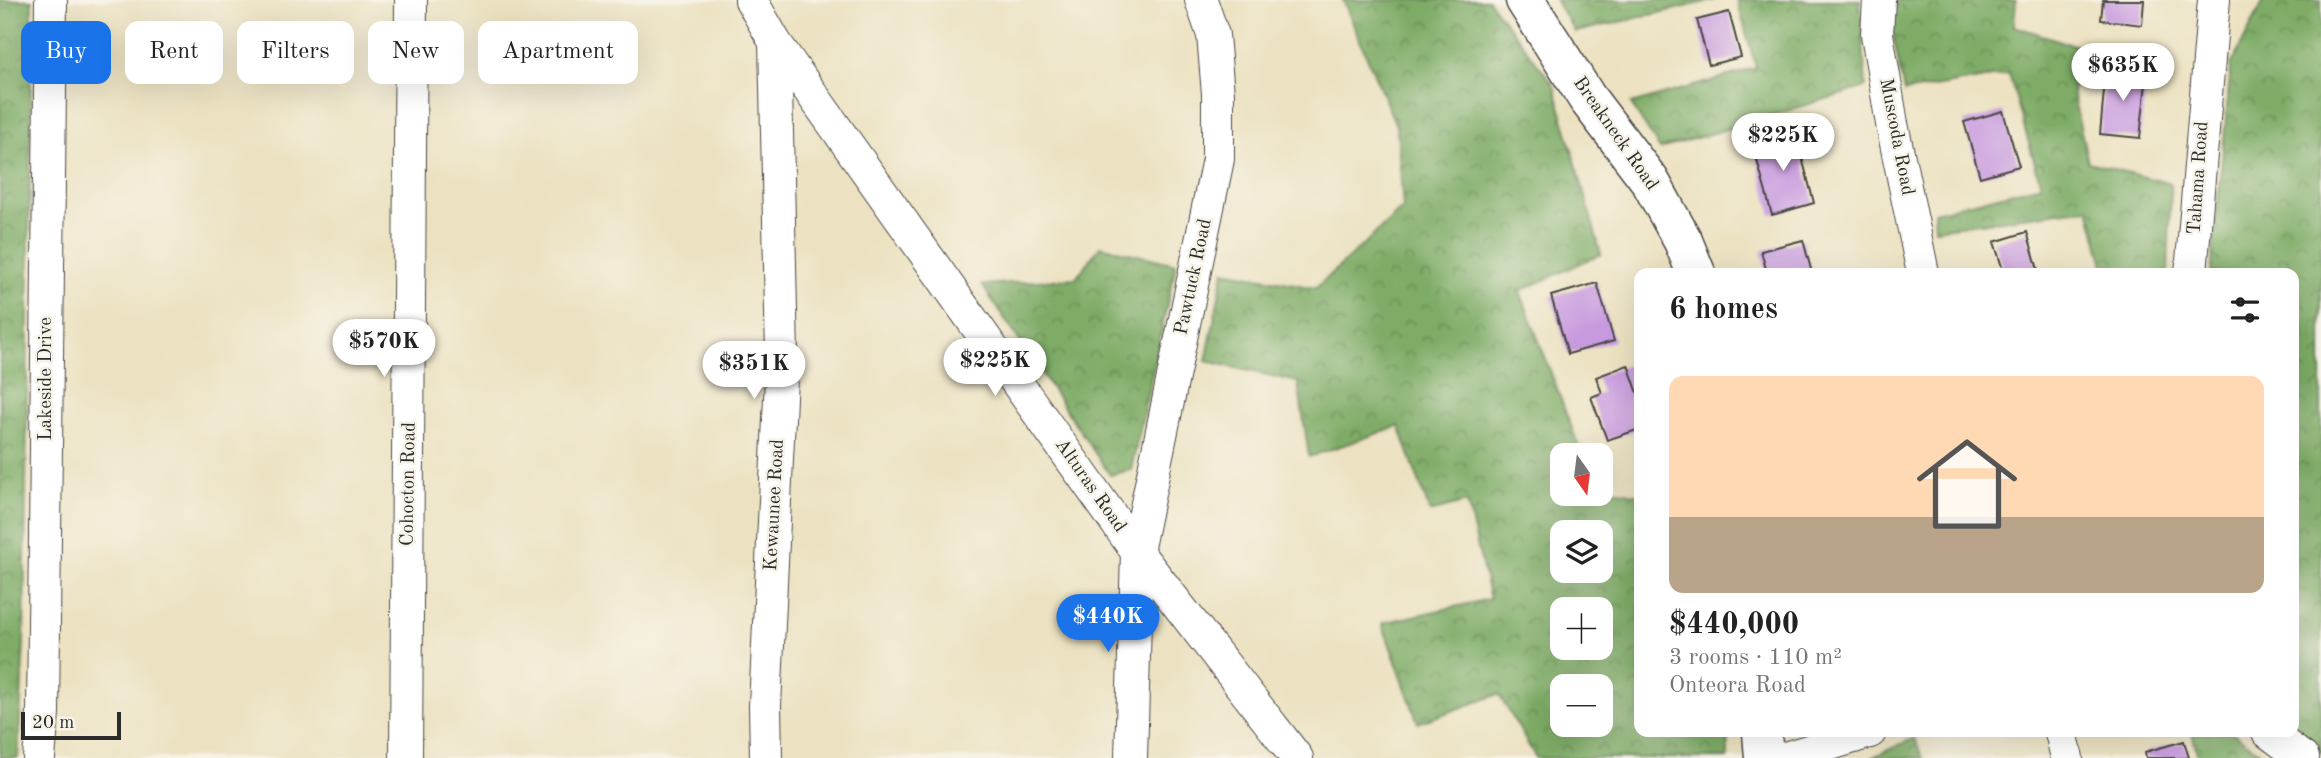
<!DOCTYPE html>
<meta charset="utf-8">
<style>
:root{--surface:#fff;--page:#f2f2f2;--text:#222;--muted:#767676;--line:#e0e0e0;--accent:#1a73e8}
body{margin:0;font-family:"Old Standard TT",serif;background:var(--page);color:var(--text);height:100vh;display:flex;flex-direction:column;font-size:26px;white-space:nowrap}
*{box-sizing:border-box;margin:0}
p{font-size:23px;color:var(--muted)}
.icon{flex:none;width:38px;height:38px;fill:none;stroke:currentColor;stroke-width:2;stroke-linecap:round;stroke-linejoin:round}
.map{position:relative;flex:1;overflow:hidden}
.side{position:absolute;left:1634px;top:268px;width:665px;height:469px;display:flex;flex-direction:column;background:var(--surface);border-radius:14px;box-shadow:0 7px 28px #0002}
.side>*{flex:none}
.hud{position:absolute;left:21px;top:21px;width:665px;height:63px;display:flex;gap:14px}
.needle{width:46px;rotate:166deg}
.controls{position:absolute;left:1550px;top:443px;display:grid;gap:14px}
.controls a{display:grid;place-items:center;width:63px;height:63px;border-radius:14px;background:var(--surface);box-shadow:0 7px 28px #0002;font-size:35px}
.scale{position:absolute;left:21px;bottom:18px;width:100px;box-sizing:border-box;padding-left:7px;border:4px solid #2b2b2b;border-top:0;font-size:19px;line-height:24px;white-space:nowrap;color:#2b2b2b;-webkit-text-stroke:5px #f7f3e8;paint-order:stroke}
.price{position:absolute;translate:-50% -60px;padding:0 16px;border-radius:24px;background:#fff;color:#222;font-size:23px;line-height:46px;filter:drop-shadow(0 2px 4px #0008)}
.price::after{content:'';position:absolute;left:50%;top:42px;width:21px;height:16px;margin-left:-10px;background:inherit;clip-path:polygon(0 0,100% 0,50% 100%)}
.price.current{background:var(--accent);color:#fff}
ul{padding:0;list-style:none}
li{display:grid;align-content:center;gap:14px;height:371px;padding:0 35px}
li+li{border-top:2px solid var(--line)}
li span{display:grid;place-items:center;height:217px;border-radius:14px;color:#555}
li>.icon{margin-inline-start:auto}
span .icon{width:126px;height:126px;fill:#fffc;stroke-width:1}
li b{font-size:30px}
h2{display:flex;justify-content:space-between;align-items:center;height:84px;padding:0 35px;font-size:30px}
.pill{padding:0 24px;border-radius:14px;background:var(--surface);box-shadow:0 7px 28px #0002;font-size:24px;line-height:63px}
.pill.current{background:var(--accent);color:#fff}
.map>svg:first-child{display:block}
.forest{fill:url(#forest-crowns);stroke:#546c48;stroke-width:2;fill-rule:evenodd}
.building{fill:#c799df}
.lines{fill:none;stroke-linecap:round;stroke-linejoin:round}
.minor-casing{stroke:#484642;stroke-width:34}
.tertiary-casing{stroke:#484642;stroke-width:41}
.minor{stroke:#fff;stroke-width:32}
.tertiary{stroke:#fff;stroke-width:38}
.labels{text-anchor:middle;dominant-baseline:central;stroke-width:5;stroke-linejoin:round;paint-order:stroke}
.street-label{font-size:19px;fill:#2b2b2b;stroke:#f7f3e8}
</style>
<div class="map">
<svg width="2321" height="758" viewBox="0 0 2321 758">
<defs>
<pattern id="forest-crowns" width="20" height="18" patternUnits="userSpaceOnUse" patternTransform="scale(1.75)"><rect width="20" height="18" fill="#7eac66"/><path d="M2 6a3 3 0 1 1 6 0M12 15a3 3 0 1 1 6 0" fill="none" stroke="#678c54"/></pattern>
</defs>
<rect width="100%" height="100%" fill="#f7f3e8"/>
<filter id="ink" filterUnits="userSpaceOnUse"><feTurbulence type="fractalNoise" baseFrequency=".0143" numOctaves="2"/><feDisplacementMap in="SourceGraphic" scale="14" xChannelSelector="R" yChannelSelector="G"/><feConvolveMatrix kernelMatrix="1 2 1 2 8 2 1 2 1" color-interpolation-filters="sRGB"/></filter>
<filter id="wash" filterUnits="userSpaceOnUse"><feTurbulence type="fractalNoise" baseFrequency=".00686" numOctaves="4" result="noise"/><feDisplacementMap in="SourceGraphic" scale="28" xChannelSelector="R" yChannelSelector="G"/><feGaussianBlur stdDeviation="1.57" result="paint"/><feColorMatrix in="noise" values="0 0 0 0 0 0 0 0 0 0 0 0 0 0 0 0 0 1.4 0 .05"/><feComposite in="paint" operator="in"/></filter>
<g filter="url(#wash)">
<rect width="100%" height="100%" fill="#ece2c1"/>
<g class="forest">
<path d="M0,0H32L24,642L18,758H0Z"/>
<path d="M1343,0H1488L1554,85L1601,254L1520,291L1582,455H1563V494H1601V487L1640,495V732H1728V758H1536L1499,694L1418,723L1382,623L1490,599L1467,502L1430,512L1399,426L1309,457L1298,382L1206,361L1224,271L1316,288L1403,208L1397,128ZM1563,532H1601V570H1563ZM1601,609V648H1563V609ZM1601,686V724H1563V686Z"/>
<path d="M1555,0H1715L1575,32Z"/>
<path d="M1737,0H1860L1866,87L1660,149L1631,104L1756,68Z"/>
<path d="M1895,0H2016L2014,26L2086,49L2072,91L2088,162L2171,184L2168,273H2106L2089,208L1935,229L1934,212L2041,185L2009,74L1904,92L1893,34Z"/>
<path d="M2264,0H2321V753L2293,732L2294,273H2211L2231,65Z"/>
<path d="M1100,246L1176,264L1131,470L1110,475L982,285L1076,278Z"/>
<path d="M2192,732H2232L2268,758H2198Z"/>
<path d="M1914,738L1923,758H1873V757Z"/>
</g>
<g id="blocks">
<g class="building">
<path d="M2103,0H2144L2142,25L2101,20Z"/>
<path d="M1729,12L1741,57L1709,65L1697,20Z"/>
<path d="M2106,69L2147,73L2140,138L2100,134Z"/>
<path d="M2003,111L2019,166L1980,177L1964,122Z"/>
<path d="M1795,131L1814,203L1772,215L1752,142Z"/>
<path d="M2027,232L2039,273H2004L1994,242Z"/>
<path d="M1803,240L1812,273H1767L1761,251Z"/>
<path d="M1597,283L1614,341L1568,354L1551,296Z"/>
<path d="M1628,365L1640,399V429L1607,440L1591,397L1602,393L1596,377Z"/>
<path d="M2184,741L2189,758H2146L2145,752Z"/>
</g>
</g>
</g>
<g filter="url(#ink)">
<use href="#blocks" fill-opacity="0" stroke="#484642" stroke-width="2"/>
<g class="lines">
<defs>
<g id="minor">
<path d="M751,0L775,42L1137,552L1297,758"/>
<path d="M1879,0L1877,34L1892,124L1923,273"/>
<path d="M2191,273L2214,0"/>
<path d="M2061,732L2067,758"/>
<path d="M2268,732L2303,758"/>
<path d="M39,758L43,713L45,536L51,0"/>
<path d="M406,758L411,0"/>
<path d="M766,758L765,706L782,357L775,42"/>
<path d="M1131,758L1137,552L1218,159V94L1213,35L1201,0"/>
<path d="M1785,758L1870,732"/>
</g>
<g id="tertiary">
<path d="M1525,0L1587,98L1650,181L1683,241L1696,273"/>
<path d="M1762,732L1764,758"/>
</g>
</defs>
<use href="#minor" class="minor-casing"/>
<use href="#tertiary" class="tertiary-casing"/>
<use href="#minor" class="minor"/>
<use href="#tertiary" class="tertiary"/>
</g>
</g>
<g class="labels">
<g class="street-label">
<text transform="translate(1615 134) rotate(55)">Breakneck Road</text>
<text transform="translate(1896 137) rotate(79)">Muscoda Road</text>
<text transform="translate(2199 178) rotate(-86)">Tahama Road</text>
<text transform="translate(1194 277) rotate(-78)">Pawtuck Road</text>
<text transform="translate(46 379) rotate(-90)">Lakeside Drive</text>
<text transform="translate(409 484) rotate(-89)">Cohocton Road</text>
<text transform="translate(1090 486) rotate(55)">Alturas Road</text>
<text transform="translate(775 505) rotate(-87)">Kewaunee Road</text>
</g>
</g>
</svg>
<div class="controls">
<a><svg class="needle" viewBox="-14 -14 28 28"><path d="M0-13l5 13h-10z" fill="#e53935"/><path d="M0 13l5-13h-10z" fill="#767676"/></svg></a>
<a><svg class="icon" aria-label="layers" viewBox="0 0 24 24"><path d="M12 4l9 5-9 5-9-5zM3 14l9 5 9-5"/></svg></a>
<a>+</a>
<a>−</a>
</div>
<div class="scale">20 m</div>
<b class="price" style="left:2123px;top:103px">$635K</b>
<b class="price" style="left:1783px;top:173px">$225K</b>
<b class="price" style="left:384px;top:379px">$570K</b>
<b class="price" style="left:995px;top:398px">$225K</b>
<b class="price" style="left:754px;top:401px">$351K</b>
<b class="price current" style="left:1108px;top:654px">$440K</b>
<div class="hud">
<a class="pill current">Buy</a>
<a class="pill">Rent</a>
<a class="pill">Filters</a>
<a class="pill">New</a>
<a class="pill">Apartment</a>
</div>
<section class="side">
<h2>6 homes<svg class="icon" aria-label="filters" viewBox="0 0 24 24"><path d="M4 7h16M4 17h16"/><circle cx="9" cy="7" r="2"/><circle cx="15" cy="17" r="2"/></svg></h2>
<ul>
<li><span style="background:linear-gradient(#ffd9b3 65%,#b9a48a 0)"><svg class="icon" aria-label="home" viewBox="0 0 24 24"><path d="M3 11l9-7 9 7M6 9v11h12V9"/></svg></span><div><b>$440,000</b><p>3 rooms · 110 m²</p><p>Onteora Road</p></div></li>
</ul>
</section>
</div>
